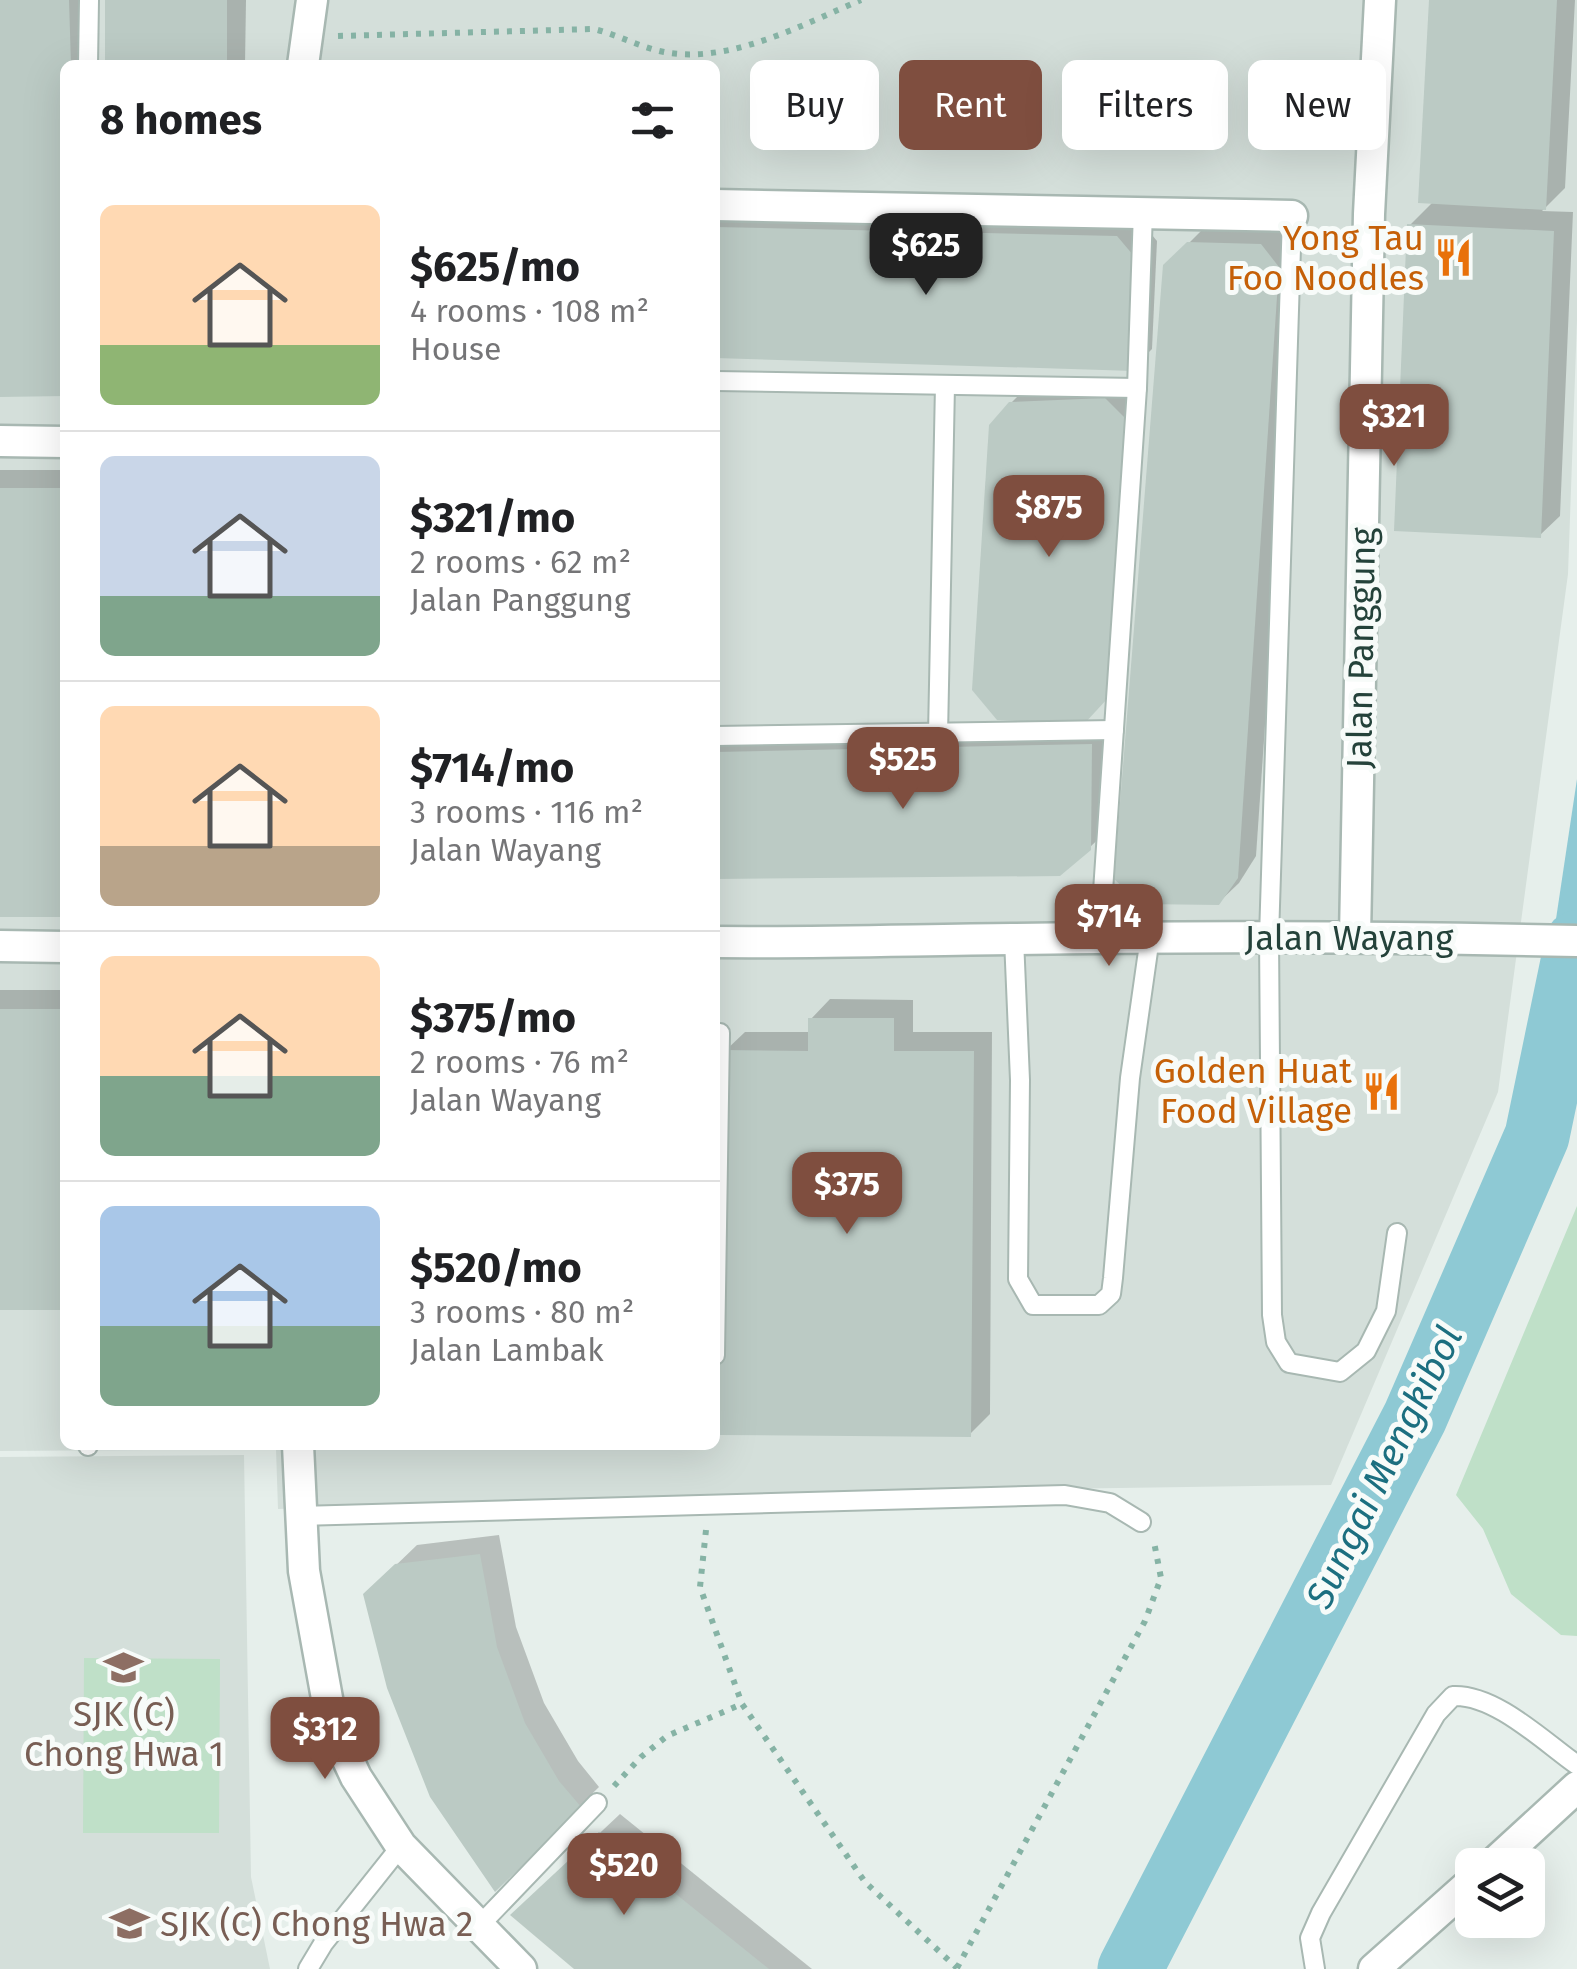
<!DOCTYPE html>
<meta charset="utf-8">
<style>
:root{--surface:#fff;--page:#f2f2f2;--text:#202124;--muted:#757577;--line:#e0e0e0;--accent:#7f4e3f}
body{margin:0;font-family:"Fira Sans",sans-serif;background:var(--page);color:var(--text);height:100vh;display:flex;flex-direction:column;font-size:38px;white-space:nowrap}
*{box-sizing:border-box;margin:0}
p{font-size:32px;color:var(--muted)}
.icon{flex:none;width:55px;height:55px;fill:none;stroke:currentColor;stroke-width:2;stroke-linecap:round;stroke-linejoin:round}
.map{position:relative;flex:1;overflow:hidden}
.details{position:absolute;left:60px;top:60px;width:660px;height:1390px;display:flex;flex-direction:column;background:var(--surface);border-radius:15px;box-shadow:0 10px 40px #0002}
.details>*{flex:none}
.hud{position:absolute;left:750px;top:60px;width:675px;height:90px;display:flex;gap:20px}
.buttons{position:absolute;left:1455px;top:1848px;display:grid;gap:20px}
.buttons a{display:grid;place-items:center;width:90px;height:90px;border-radius:15px;background:var(--surface);box-shadow:0 10px 40px #0002;font-size:50px}
.price{position:absolute;translate:-50% -85px;padding:0 22px;border-radius:20px;background:var(--accent);color:#fff;font-size:32px;line-height:65px;filter:drop-shadow(0 2px 5px #0008)}
.price::after{content:'';position:absolute;left:50%;top:60px;width:30px;height:22px;margin-left:-15px;background:inherit;clip-path:polygon(0 0,100% 0,50% 100%)}
.price.active{background:#222;color:#fff}
ul{padding:0;list-style:none}
li{display:flex;align-items:center;gap:30px;height:250px;padding:0 40px}
li+li{border-top:2px solid var(--line)}
li span{display:grid;place-items:center;flex:none;width:280px;height:200px;border-radius:15px;color:#555}
li>.icon{margin-inline-start:auto}
span .icon{width:120px;height:120px;fill:#fffc;stroke-width:1}
li b{font-size:42px}
h2{display:flex;justify-content:space-between;align-items:center;height:120px;padding:0 40px;font-size:42px}
.tag{padding:0 35px;border-radius:15px;background:var(--surface);box-shadow:0 10px 40px #0002;font-size:35px;line-height:90px}
.tag.active{background:var(--accent);color:#fff}
.map>svg:first-child{display:block}
.built{fill:#d4dfda;fill-rule:evenodd}
.green{fill:#bfe0c8}
.water{fill:#8ec9d4}
.shadow{fill:#0003}
.lines{fill:none;stroke-linecap:round;stroke-linejoin:round}
.river{stroke:#8ec9d4;stroke-width:65}
.building{fill:#bbcac4}
.service-casing{stroke:#a8b8b2;stroke-width:22}
.minor-casing{stroke:#a8b8b2;stroke-width:35}
.tertiary-casing{stroke:#a8b8b2;stroke-width:35}
.path{stroke:#86b3a5;stroke-width:6;stroke-dasharray:5 8;stroke-linecap:butt}
.service{stroke:#fff;stroke-width:18}
.minor{stroke:#fff;stroke-width:30}
.tertiary{stroke:#fff;stroke-width:30}
.labels{text-anchor:middle;dominant-baseline:central;stroke-width:10;stroke-linejoin:round;paint-order:stroke}
.food-label{font-size:35px;fill:#c56008;stroke:#f7fbf9;text-anchor:end}
.street-label{font-size:35px;fill:#24423a;stroke:#f7fbf9}
.education-label{font-size:35px;fill:#785e54;stroke:#f7fbf9}
.water-label{font-size:38px;font-style:italic;fill:#1c6f80;stroke:#f7fbf9}
</style>
<div class="map">
<svg width="1577" height="1969" viewBox="0 0 1577 1969">
<rect width="100%" height="100%" fill="#e6efeb"/>
<g class="built">
<path d="M0,0H1577V320L1568,574L1498,1092L1331,1485L842,1492L278,1509L276,1449L0,1451ZM65,65H715V1445H65Z"/>
<path d="M244,1455L251,1877L270,1969H0V1457Z"/>
</g>
<g class="green">
<path d="M1577,1206V1636L1561,1635L1511,1594L1483,1529L1456,1495Z"/>
<path d="M84,1658L220,1659L219,1833H83Z"/>
</g>
<path class="water" d="M1577,779V920L1556,919Z"/>
<g class="shadow">
<path d="M0,0H88L90,65H65V393L0,395Z"/>
<path d="M108,0H246L245,65H107Z"/>
<path d="M1431,0H1575L1565,188L1542,211L1573,212L1560,516L1540,535L1410,225L1434,201Z"/>
<path d="M715,208L1137,217L1157,241L1152,349L1133,368L715,356Z"/>
<path d="M1209,223L1281,226L1298,247L1256,856L1239,883L1218,903L1166,266Z"/>
<path d="M1031,383L1143,398L1127,675L1103,701L1010,404Z"/>
<rect x="0" y="470" width="65" height="445"/>
<path d="M1111,725L1110,828L1089,848L715,877V734Z"/>
<path d="M0,990H65V1307L0,1308Z"/>
<path d="M830,999L913,1000V1032H992L990,1414L970,1434L725,1051L745,1032H811V1019Z"/>
<path d="M499,1535L516,1627L544,1703L578,1761L599,1787L495,1888L365,1595L417,1545Z"/>
<path d="M620,1814L812,1969H578L533,1896Z"/>
</g>
<g class="lines">
<path class="river" d="M1130,1969L1415,1417L1537,1136L1577,943"/>
</g>
<g class="building">
<path d="M0,0H69L71,65H65V396L0,397Z"/>
<rect x="105" y="0" width="122" height="65"/>
<path d="M1429,0H1557L1546,210L1418,203Z"/>
<path d="M1407,224L1554,231L1541,538L1394,531Z"/>
<path d="M715,227L1117,236L1139,262L1134,371L715,358Z"/>
<path d="M1187,242L1261,244L1279,267L1238,878L1219,905L1141,904L1114,879L1163,265Z"/>
<path d="M1105,398L1125,418L1108,698L1084,724L997,720L972,690L989,425L1009,402Z"/>
<rect x="0" y="488" width="65" height="429"/>
<path d="M1092,744L1091,850L1060,876L715,879V752Z"/>
<rect x="0" y="1009" width="65" height="301"/>
<path d="M808,1018H894V1051H974L971,1437L719,1435L722,1050L808,1051Z"/>
<path d="M480,1554L497,1647L525,1723L559,1781L582,1808L495,1892L430,1797L387,1688L363,1594L395,1564Z"/>
<path d="M599,1832L769,1969H574L510,1915Z"/>
</g>
<g class="lines">
<defs>
<g id="service">
<path d="M88,65L89,0"/>
<path d="M1292,216L1269,937L1272,1315L1276,1342L1289,1363L1340,1372L1366,1351L1386,1311L1397,1233"/>
<path d="M715,381L1137,388"/>
<path d="M938,735L945,385"/>
<path d="M715,736L1114,730"/>
<path d="M1102,906L1137,388L1143,211"/>
<path d="M1014,939L1020,1080L1018,1279L1033,1305H1099L1111,1294L1113,1278L1130,1078L1150,937"/>
<path d="M715,1355L720,1033"/>
<path d="M88,1446V1445"/>
<path d="M299,1516L1065,1495L1110,1503L1141,1522"/>
<path d="M479,1926L597,1803"/>
<path d="M308,1969L323,1944L401,1846"/>
<path d="M1315,1969L1310,1938L1321,1913L1436,1714L1453,1696C1495,1694 1543,1741 1577,1765"/>
</g>
<g id="minor">
<path d="M715,205L1292,216"/>
<path d="M0,441L65,442"/>
<path d="M1355,937L1369,214L1380,0"/>
<path d="M715,942C814,943 913,940 1012,939C1201,936 1389,937 1577,941"/>
<path d="M0,946L65,947"/>
<path d="M1492,1865L1577,1787"/>
<path d="M1374,1969L1472,1882"/>
</g>
<g id="tertiary">
<path d="M303,65L312,0"/>
<path d="M298,1445L304,1571L332,1726L356,1777L401,1846L521,1969"/>
</g>
</defs>
<use href="#service" class="service-casing"/>
<use href="#minor" class="minor-casing"/>
<use href="#tertiary" class="tertiary-casing"/>
<g class="path">
<path d="M338,36L594,29C614,34 632,43 652,49C720,70 801,25 861,0"/>
<path d="M706,1530L700,1587L742,1704L865,1882L957,1968"/>
<path d="M614,1786L641,1757L667,1736L742,1704"/>
<path d="M957,1968L1145,1621L1161,1578L1154,1542"/>
</g>
<use href="#service" class="service"/>
<use href="#minor" class="minor"/>
<use href="#tertiary" class="tertiary"/>
</g>
<defs>
<symbol id="restaurant-bare" viewBox="-9 -9 18 18"><path d="M-5-6h1v4h1v-4h1v4h1v-4h1v5L-1.5 .5V6h-2V.5L-5-1ZM5-6V6H3V1.5H1.5Q1.5-4 5-6Z" fill="#e8710a" stroke="#f7fbf9" stroke-width="2.5" paint-order="stroke"/></symbol>
<symbol id="school-bare" viewBox="-9 -9 18 18"><path d="M0-5L7-2L0 1L-7-2ZM-4 1L0 2.5L4 1V4Q0 6-4 4Z" fill="#8d6e63" stroke="#f7fbf9" stroke-width="2.5" paint-order="stroke"/></symbol>
</defs>
<g fill-rule="evenodd">
<use href="#restaurant-bare" x="1426" y="230" width="55" height="55"/>
<use href="#restaurant-bare" x="1354" y="1064" width="55" height="55"/>
<use href="#school-bare" x="96" y="1640" width="55" height="55"/>
<use href="#school-bare" x="102" y="1896" width="55" height="55"/>
</g>
<g class="labels">
<g class="food-label">
<text x="1424" y="238">Yong Tau<tspan x="1424" dy="40">Foo Noodles</tspan></text>
<text x="1352" y="1071">Golden Huat<tspan x="1352" dy="40">Food Village</tspan></text>
</g>
<g class="street-label">
<text transform="translate(1361 648) rotate(-89)">Jalan Panggung</text>
<text x="1349" y="938">Jalan Wayang</text>
</g>
<g class="education-label">
<text x="124" y="1714">SJK (C)<tspan x="124" dy="40">Chong Hwa 1</tspan></text>
<text x="160" y="1924" text-anchor="start">SJK (C) Chong Hwa 2</text>
</g>
<g class="water-label">
<text transform="translate(1384 1467) rotate(-64)">Sungai Mengkibol</text>
</g>
</g>
</svg>
<div class="buttons">
<a><svg class="icon" aria-label="layers" viewBox="0 0 24 24"><path d="M12 4l9 5-9 5-9-5zM3 14l9 5 9-5"/></svg></a>
</div>
<b class="price active" style="left:926px;top:298px">$625</b>
<b class="price" style="left:1394px;top:469px">$321</b>
<b class="price" style="left:1049px;top:560px">$875</b>
<b class="price" style="left:903px;top:812px">$525</b>
<b class="price" style="left:1109px;top:969px">$714</b>
<b class="price" style="left:847px;top:1237px">$375</b>
<b class="price" style="left:325px;top:1782px">$312</b>
<b class="price" style="left:624px;top:1918px">$520</b>
<div class="hud">
<a class="tag">Buy</a>
<a class="tag active">Rent</a>
<a class="tag">Filters</a>
<a class="tag">New</a>
</div>
<section class="details">
<h2>8 homes<svg class="icon" aria-label="filters" viewBox="0 0 24 24"><path d="M4 7h16M4 17h16"/><circle cx="9" cy="7" r="2"/><circle cx="15" cy="17" r="2"/></svg></h2>
<ul>
<li><span style="background:linear-gradient(#ffd9b3 70%,#8fb573 0)"><svg class="icon" aria-label="home" viewBox="0 0 24 24"><path d="M3 11l9-7 9 7M6 9v11h12V9"/></svg></span><div><b>$625/mo</b><p>4 rooms · 108 m²</p><p>House</p></div></li>
<li><span style="background:linear-gradient(#c9d6e8 70%,#7fa58c 0)"><svg class="icon" aria-label="home" viewBox="0 0 24 24"><path d="M3 11l9-7 9 7M6 9v11h12V9"/></svg></span><div><b>$321/mo</b><p>2 rooms · 62 m²</p><p>Jalan Panggung</p></div></li>
<li><span style="background:linear-gradient(#ffd9b3 70%,#b9a48a 0)"><svg class="icon" aria-label="home" viewBox="0 0 24 24"><path d="M3 11l9-7 9 7M6 9v11h12V9"/></svg></span><div><b>$714/mo</b><p>3 rooms · 116 m²</p><p>Jalan Wayang</p></div></li>
<li><span style="background:linear-gradient(#ffd9b3 60%,#7fa58c 0)"><svg class="icon" aria-label="home" viewBox="0 0 24 24"><path d="M3 11l9-7 9 7M6 9v11h12V9"/></svg></span><div><b>$375/mo</b><p>2 rooms · 76 m²</p><p>Jalan Wayang</p></div></li>
<li><span style="background:linear-gradient(#a9c7e8 60%,#7fa58c 0)"><svg class="icon" aria-label="home" viewBox="0 0 24 24"><path d="M3 11l9-7 9 7M6 9v11h12V9"/></svg></span><div><b>$520/mo</b><p>3 rooms · 80 m²</p><p>Jalan Lambak</p></div></li>
</ul>
</section>
</div>
